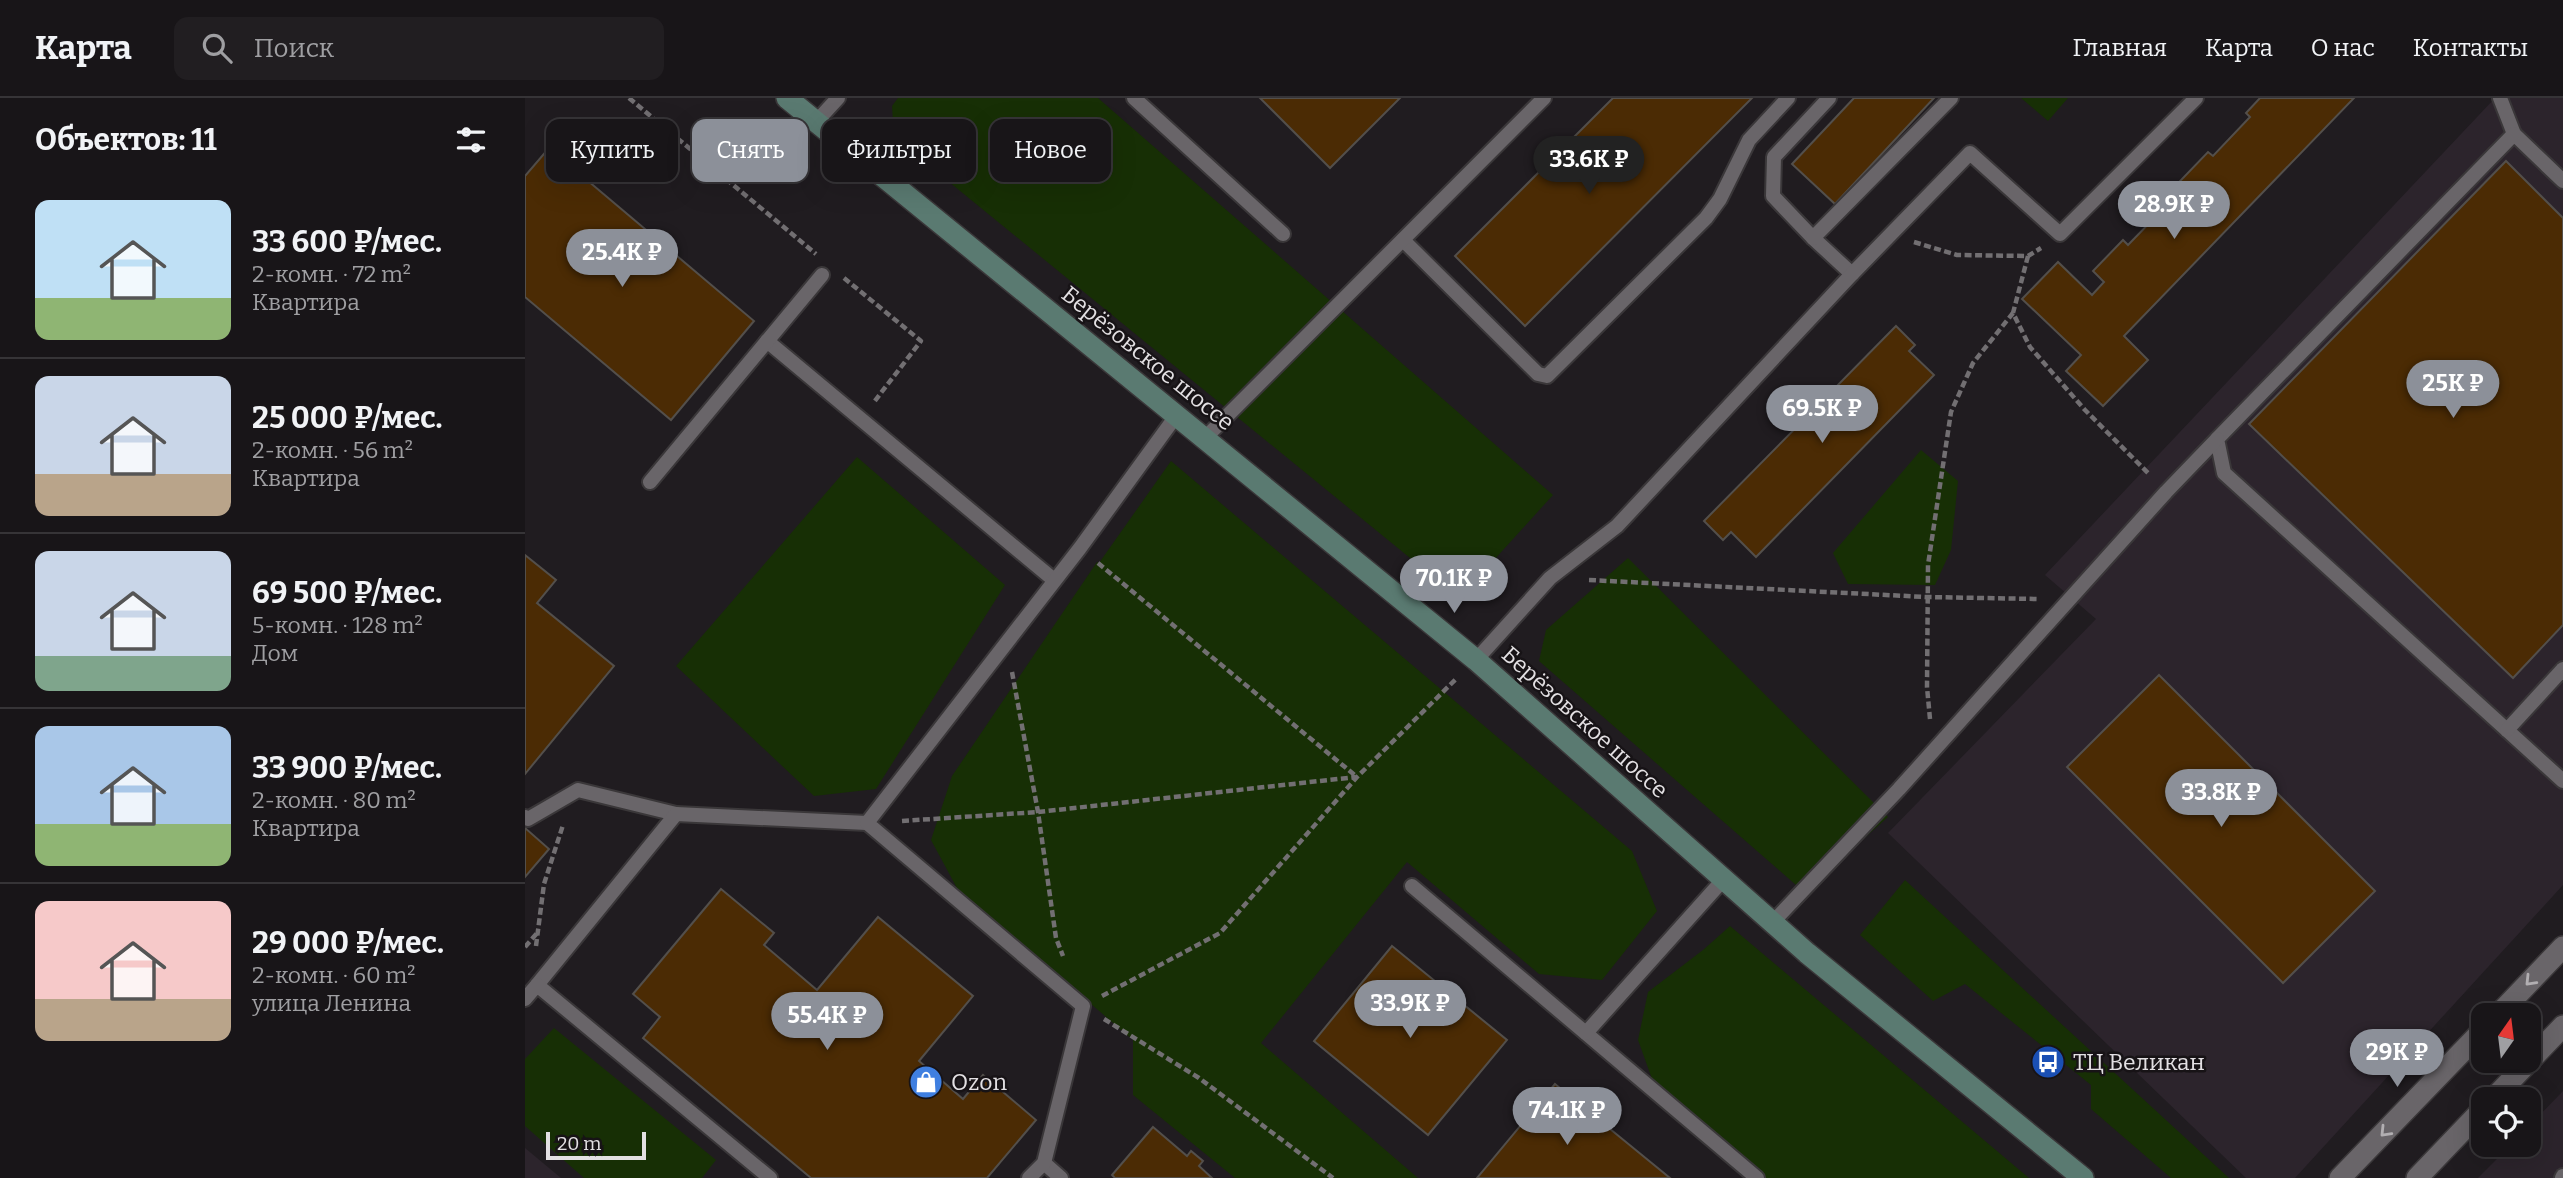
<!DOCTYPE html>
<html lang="ru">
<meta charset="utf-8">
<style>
:root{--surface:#181518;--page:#211e21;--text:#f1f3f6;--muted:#9f9fa2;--line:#363437;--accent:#8c9099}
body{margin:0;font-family:Bitter,serif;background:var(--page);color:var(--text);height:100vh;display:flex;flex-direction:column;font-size:26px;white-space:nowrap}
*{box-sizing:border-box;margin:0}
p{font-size:23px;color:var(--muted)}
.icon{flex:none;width:38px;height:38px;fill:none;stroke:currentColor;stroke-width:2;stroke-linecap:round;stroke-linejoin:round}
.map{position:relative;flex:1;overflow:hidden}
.panel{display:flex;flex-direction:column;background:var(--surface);width:525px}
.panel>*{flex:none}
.top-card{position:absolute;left:21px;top:21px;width:665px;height:63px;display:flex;gap:14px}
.needle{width:46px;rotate:14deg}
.controls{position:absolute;left:1946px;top:905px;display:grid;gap:14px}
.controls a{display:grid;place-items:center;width:70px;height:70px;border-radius:14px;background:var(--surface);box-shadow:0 7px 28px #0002,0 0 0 2px var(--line);font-size:35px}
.scale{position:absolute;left:21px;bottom:18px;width:100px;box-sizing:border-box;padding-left:7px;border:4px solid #e3e0e3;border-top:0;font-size:19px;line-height:24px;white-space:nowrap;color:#e3e0e3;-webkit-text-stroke:5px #171316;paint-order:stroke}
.price{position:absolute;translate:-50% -60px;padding:0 16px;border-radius:24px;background:var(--accent);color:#fff;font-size:23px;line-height:46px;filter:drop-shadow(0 2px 4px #0008)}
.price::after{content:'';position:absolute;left:50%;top:42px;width:21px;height:16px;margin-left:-10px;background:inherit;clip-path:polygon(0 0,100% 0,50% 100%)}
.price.on{background:#222;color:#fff}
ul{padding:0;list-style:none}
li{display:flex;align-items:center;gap:21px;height:175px;padding:0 35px}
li+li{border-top:2px solid var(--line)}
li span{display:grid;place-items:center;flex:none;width:196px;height:140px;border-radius:14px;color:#555}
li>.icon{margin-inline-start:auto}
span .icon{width:84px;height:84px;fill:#fffc;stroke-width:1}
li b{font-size:30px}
h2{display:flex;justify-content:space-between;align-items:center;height:84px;padding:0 35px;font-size:30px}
.tag{padding:0 24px;border-radius:14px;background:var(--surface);box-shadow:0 7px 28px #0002,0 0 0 2px var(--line);font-size:24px;line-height:63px}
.tag.on{background:var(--accent);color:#fff}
header{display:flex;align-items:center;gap:42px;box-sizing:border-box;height:98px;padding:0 35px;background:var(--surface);border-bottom:2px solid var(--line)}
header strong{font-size:33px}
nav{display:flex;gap:38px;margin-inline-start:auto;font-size:24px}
.search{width:490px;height:63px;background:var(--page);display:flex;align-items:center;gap:18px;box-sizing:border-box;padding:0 24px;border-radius:14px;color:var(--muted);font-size:26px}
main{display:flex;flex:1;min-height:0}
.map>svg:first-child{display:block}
.built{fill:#2c242c}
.green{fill:#172f05}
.building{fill:#4b2b04;stroke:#534f4b;stroke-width:2}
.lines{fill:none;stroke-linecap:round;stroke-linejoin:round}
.service-casing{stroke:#3a3739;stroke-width:18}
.tertiary-casing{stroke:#3a3739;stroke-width:24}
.secondary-casing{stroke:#3a3739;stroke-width:24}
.path{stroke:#726f72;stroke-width:4.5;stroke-dasharray:7 3.5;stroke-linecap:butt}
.service{stroke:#696569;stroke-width:14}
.tertiary{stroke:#696569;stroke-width:21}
.secondary{stroke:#5a7a71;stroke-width:21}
.oneway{stroke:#b2afb2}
.labels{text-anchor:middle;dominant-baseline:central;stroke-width:5;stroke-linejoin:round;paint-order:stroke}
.street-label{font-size:23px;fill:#e3e0e3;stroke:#171316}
.poi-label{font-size:23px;fill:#e3e0e3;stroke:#171316;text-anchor:start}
</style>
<header>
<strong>Карта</strong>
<div class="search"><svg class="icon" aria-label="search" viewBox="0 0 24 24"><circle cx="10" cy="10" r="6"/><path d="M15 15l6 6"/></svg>Поиск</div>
<nav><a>Главная</a><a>Карта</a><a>О нас</a><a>Контакты</a></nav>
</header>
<main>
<section class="panel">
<h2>Объектов: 11<svg class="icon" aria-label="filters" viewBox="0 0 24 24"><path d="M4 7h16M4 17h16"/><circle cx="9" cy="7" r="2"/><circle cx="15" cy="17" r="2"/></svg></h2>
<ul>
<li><span style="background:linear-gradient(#bfe0f5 70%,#8fb573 0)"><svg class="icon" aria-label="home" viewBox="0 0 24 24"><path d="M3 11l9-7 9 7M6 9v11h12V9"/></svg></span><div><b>33 600 ₽/мес.</b><p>2-комн. · 72 m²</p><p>Квартира</p></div></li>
<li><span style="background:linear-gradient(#c9d6e8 70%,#b9a48a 0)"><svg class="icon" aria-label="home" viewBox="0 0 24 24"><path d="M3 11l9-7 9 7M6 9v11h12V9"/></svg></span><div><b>25 000 ₽/мес.</b><p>2-комн. · 56 m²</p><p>Квартира</p></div></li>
<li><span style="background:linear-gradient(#c9d6e8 75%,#7fa58c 0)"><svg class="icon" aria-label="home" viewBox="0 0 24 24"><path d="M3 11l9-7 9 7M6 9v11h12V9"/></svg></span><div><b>69 500 ₽/мес.</b><p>5-комн. · 128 m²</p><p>Дом</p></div></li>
<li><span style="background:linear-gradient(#a9c7e8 70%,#8fb573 0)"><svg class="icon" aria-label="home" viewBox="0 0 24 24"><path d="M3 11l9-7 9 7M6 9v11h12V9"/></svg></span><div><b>33 900 ₽/мес.</b><p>2-комн. · 80 m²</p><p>Квартира</p></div></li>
<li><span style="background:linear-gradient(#f6c9c9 70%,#b9a48a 0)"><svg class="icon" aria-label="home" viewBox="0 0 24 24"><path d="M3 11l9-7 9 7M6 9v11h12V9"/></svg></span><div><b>29 000 ₽/мес.</b><p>2-комн. · 60 m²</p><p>улица Ленина</p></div></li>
</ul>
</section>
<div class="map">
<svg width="2038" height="1080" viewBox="0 0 2038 1080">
<rect width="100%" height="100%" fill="#201c20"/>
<g class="built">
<path d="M1970,0H2038V787L1770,1080H1721L1363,735L1571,521L1520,477Z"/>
<path d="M2038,993V1080H1953L1986,1047L2004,1046V1028Z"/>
<path d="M0,1050L36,1080H0Z"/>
</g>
<g class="green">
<path d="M373,0H573L1028,397L958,474L912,482L369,39L367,8Z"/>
<path d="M1496,0H1543L1523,23Z"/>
<path d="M1396,352L1433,383L1426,452L1410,487L1323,486L1308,455Z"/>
<path d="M332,359L480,487L351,691L289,698L151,568Z"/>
<path d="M646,363L1107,753L1132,813L1077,882L1014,876L882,764L736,945L893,1080H710L608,997V942L433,792L406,742L427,678L572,464L574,465Z"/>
<path d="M1103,460L1363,719L1279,794L1014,563L1021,532Z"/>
<path d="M1380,782L1704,1080H1646L1566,1011V987L1440,886L1408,903L1335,837Z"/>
<path d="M1205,828L1504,1080H1236L1131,992L1113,942L1123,894L1178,852Z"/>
<path d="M29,930L191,1062L177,1080H59L0,1028V961Z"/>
</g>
<g class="building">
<path d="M735,0H875L805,70Z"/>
<path d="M1088,0H1227L1000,228L930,158Z"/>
<path d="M1329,0H1409L1310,106L1267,66Z"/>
<path d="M1735,0H1829L1599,238L1623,262L1578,308L1541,273L1556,257L1497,201L1533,164L1567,197L1579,184L1568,173L1598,142L1603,147L1638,111L1633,106L1683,54L1688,58L1725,19L1721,15Z"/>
<path d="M24,50L229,223L146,322L0,199V78Z"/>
<path d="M1981,63L2038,120V527L1988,580L1724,326Z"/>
<path d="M1371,228L1390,247L1384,253L1409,277L1231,459L1206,434L1198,442L1179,423Z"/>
<path d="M0,457L31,482L12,505L89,568L0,676Z"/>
<path d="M1634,577L1850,793L1758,885L1542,669Z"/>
<path d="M0,730L24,751L0,779Z"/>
<path d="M196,791L249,835L239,847L292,892L353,819L448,898L394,963L438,1001L458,977L511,1022L462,1080H286L118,940L135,919L108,896Z"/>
<path d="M867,848L982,942L903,1037L789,943Z"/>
<path d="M1030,986L1145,1080H952Z"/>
<path d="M628,1029L662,1058L666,1053L678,1063L674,1068L687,1080H590L587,1077Z"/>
</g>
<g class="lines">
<defs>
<g id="service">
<path d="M609,0L758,136"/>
<path d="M1304,0L1249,59L1248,98L1288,140L1327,176"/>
<path d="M1975,0L1989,36"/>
<path d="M291,24L313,0"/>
<path d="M2038,83L1989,36L1692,341L1699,375L2038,683"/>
<path d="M1288,140L1426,0"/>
<path d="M878,142L1013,276L1022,278L1181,120L1195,101L1224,42L1263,0"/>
<path d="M242,243L529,482"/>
<path d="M680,340L1019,0"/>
<path d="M125,384L297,177"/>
<path d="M951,562L1025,480L1092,428L1327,176L1445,55L1535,136L1671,0"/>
<path d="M1982,632L2038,571"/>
<path d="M0,719L3,721L53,692L151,716"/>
<path d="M887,788L1232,1080"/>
<path d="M1247,825L1374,691L1641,394L1692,341"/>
<path d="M12,887L151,716L342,725"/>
<path d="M0,901L12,887L245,1080"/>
<path d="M1061,935L1198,782"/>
<path d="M519,1065L536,1080"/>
<path d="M504,1080L519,1065L558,908L342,725L555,450L651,318"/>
<path d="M2037,1080L2038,1078"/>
</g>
<g id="tertiary">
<path d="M1973,917L2038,849"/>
<path d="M1968,1001L2038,928"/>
<path d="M1815,1080L1958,932"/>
<path d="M1892,1080L1958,1011"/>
</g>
<path id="secondary" d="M262,0L951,562L1282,855L1558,1080"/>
</defs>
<use href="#service" class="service-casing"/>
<use href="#tertiary" class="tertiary-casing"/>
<use href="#secondary" class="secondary-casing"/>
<g class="path">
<path d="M104,0L291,156"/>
<path d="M1389,144L1432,157L1503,158L1516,150"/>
<path d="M1503,158L1488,215L1505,249L1560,312L1625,377"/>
<path d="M319,180L396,243L349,304"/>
<path d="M573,465L832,679"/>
<path d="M1064,482L1401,499L1513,501"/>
<path d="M487,574L513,714L531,840L538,858"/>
<path d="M1405,621L1402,589L1403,467L1426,314L1448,265L1488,215"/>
<path d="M377,723L513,714L831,679"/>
<path d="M11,848L19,786L38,727"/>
<path d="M0,849L13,834"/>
<path d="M577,898L695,835L832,679L932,580"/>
<path d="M579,921L674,980L808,1080"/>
</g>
<use href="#service" class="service"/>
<use href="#tertiary" class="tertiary"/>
<use href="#secondary" class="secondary"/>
</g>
<defs><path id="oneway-chevron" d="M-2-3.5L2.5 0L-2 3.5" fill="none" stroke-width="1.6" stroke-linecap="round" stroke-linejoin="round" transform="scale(1.75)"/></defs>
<g class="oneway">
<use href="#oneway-chevron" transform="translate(2005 883) rotate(134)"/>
<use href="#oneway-chevron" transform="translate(1860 1034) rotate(134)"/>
</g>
<defs>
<symbol id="bus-disc" viewBox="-11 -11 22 22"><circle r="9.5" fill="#1a4fb4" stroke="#171316"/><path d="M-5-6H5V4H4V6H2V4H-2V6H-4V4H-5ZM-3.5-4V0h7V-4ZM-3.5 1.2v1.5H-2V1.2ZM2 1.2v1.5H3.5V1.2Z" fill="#fff"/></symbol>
<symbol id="shop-disc" viewBox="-11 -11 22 22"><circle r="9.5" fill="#3f7fe0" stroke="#171316"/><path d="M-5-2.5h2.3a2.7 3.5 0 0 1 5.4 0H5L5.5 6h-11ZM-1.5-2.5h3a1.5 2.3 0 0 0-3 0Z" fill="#fff"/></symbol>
</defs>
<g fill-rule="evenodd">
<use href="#bus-disc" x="1504" y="945" width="38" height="38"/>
<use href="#shop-disc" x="382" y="965" width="38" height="38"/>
</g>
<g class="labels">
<g class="street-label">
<text transform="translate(623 260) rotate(39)">Берёзовское шоссе</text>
<text transform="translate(1060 624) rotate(42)">Берёзовское шоссе</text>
</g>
<g class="poi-label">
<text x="1548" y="964">ТЦ Великан</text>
<text x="426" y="984">Ozon</text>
</g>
</g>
</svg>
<div class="controls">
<a><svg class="needle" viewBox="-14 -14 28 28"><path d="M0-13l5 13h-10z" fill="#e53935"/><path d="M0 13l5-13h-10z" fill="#9f9fa2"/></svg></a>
<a><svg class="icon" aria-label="locate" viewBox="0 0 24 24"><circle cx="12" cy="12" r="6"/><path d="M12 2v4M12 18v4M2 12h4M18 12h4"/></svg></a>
</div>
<div class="scale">20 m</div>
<b class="price on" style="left:1064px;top:98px">33.6K ₽</b>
<b class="price" style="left:1649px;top:143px">28.9K ₽</b>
<b class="price" style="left:97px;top:191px">25.4K ₽</b>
<b class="price" style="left:1928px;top:322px">25K ₽</b>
<b class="price" style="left:1297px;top:347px">69.5K ₽</b>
<b class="price" style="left:929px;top:517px">70.1K ₽</b>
<b class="price" style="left:1696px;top:731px">33.8K ₽</b>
<b class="price" style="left:885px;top:942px">33.9K ₽</b>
<b class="price" style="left:302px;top:954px">55.4K ₽</b>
<b class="price" style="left:1872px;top:991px">29K ₽</b>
<b class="price" style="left:1042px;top:1049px">74.1K ₽</b>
<div class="top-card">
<a class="tag">Купить</a>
<a class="tag on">Снять</a>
<a class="tag">Фильтры</a>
<a class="tag">Новое</a>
</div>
</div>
</main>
